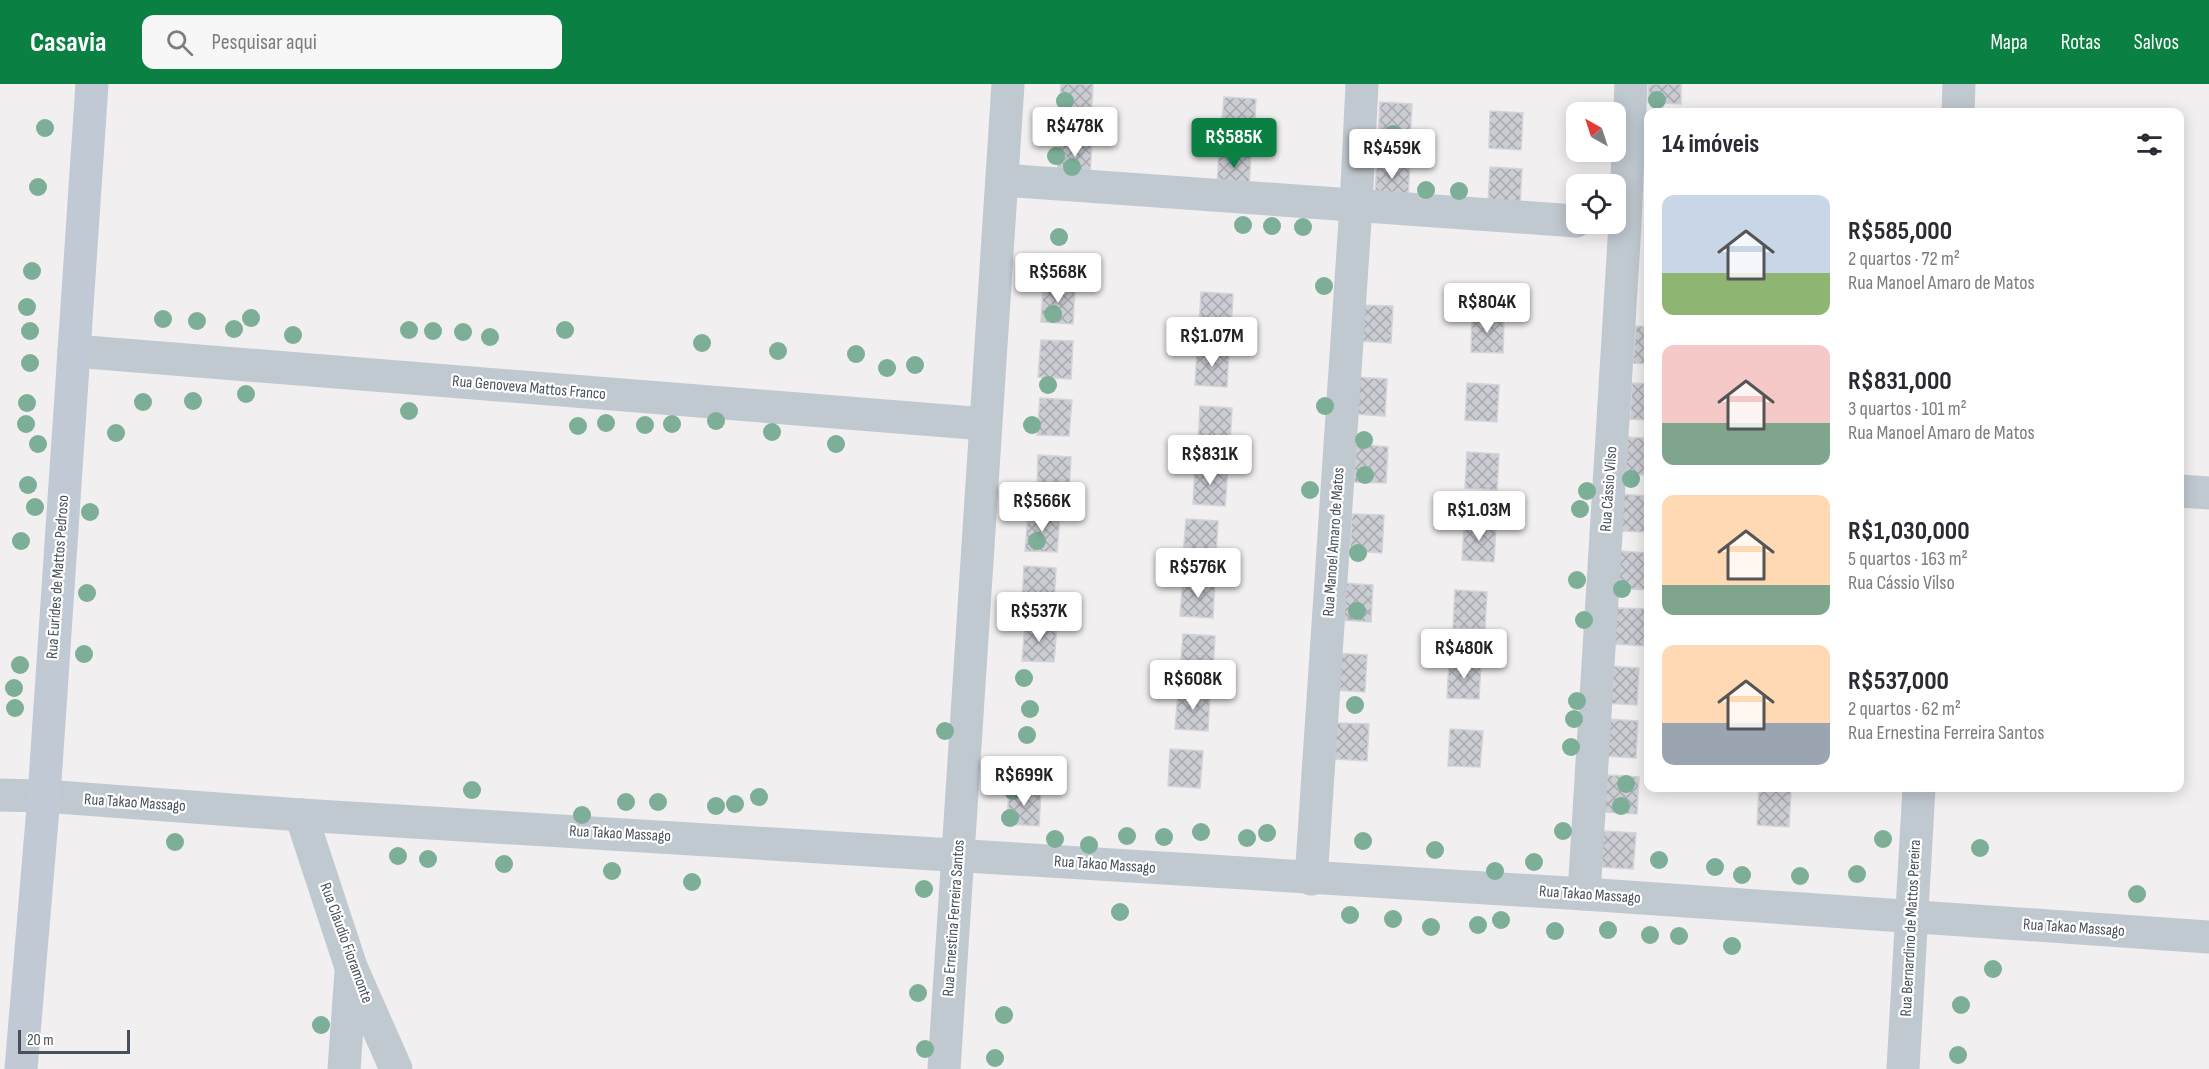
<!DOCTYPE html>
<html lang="pt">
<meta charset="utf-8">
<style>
:root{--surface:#fff;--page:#f7f7f7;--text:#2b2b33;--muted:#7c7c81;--accent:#0b8043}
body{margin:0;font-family:"Sofia Sans Condensed",sans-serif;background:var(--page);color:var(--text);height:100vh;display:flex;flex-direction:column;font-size:22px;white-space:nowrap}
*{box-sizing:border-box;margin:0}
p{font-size:20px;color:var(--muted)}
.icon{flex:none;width:33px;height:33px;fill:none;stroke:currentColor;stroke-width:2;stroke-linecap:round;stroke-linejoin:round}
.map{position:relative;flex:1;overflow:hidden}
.side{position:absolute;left:1644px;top:24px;width:540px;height:684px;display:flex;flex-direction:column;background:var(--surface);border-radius:12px;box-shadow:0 3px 15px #0003}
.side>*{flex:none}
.needle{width:39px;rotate:321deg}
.buttons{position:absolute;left:1566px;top:18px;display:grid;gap:12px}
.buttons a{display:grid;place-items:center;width:60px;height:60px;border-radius:12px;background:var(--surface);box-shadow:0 3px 15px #0003;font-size:30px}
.scale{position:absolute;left:18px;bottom:15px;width:112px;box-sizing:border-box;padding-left:6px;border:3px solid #48505b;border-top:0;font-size:16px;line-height:21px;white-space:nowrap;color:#48505b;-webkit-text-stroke:4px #fff;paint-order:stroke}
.price{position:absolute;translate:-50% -51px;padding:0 14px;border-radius:6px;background:#fff;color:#222;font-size:20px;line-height:39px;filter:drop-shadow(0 2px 3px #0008)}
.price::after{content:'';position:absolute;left:50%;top:36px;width:18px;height:14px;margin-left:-9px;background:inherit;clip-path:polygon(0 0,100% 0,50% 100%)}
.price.on{background:var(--accent);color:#fff}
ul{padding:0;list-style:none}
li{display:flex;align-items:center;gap:18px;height:150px;padding:0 18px}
li span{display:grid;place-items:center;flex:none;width:168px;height:120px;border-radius:12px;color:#555}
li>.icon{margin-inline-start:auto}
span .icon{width:72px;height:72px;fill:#fffc;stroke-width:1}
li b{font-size:26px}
h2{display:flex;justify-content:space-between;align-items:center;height:72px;padding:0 18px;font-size:26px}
header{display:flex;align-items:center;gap:36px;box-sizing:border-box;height:84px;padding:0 30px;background:var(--accent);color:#fff}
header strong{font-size:28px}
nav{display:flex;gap:33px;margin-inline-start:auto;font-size:21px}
.search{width:420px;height:54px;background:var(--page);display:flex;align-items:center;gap:15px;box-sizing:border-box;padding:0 21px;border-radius:12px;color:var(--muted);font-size:22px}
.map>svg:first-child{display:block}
.building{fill:url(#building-cross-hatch);stroke:#d3d4da;stroke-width:1.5}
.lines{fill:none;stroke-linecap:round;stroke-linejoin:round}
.street{stroke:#c0c8d0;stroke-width:33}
.secondary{stroke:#c0c9d4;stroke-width:33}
.tree{fill:#7cae98}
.labels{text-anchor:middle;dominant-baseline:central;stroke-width:4.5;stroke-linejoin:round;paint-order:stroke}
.street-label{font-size:16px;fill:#48505b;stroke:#fff}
</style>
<header>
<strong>Casavia</strong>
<div class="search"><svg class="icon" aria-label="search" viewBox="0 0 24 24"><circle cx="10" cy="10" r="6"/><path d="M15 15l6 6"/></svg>Pesquisar aqui</div>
<nav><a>Mapa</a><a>Rotas</a><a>Salvos</a></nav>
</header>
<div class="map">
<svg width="2209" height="985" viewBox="0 0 2209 985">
<defs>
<pattern id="building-cross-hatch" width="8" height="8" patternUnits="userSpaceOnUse" patternTransform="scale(1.5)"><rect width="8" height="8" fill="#cccdd3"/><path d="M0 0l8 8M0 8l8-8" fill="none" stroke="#a8a9ae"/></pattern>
</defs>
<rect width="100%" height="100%" fill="#f1efef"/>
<g class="building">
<path d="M1061,0H1093L1091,35L1059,34Z"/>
<path d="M1649,0H1681V20L1648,18Z"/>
<path d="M1224,13L1256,15L1254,52L1221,50Z"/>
<path d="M1380,18L1412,20L1410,57L1378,55Z"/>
<path d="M1490,27L1523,29L1521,66L1489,64Z"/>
<path d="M1060,54L1092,56L1090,93L1057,91Z"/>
<path d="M1219,66L1251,68L1249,104L1217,103Z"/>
<path d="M1377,76L1410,78L1408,115L1375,113Z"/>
<path d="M1490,83L1522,85L1520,121L1488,120Z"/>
<path d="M1043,201L1075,203L1073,240L1041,238Z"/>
<path d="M1201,208L1233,210L1231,247L1199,245Z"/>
<path d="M1361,221L1393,222L1391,259L1359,257Z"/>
<path d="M1472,231L1504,232L1503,269L1471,268Z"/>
<path d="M1636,242L1648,243V280L1633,279Z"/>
<path d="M1041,256L1073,257L1071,295L1038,293Z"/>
<path d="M1197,264L1229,266L1227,303L1195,301Z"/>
<path d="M1356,293L1387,295L1385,332L1353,330Z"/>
<path d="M1467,299L1499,301L1497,338L1465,336Z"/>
<path d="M1632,299L1648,300V336L1630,335Z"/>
<path d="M1040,314L1072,316L1069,352L1037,351Z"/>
<path d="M1200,322L1232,324L1230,361L1198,359Z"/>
<path d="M1622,353L1648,354V391L1620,390Z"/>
<path d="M1356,360L1388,363L1386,399L1354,398Z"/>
<path d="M1467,368L1499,370L1497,406L1465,404Z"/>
<path d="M1038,371L1071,373L1069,409L1037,408Z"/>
<path d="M1195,383L1228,385L1225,422L1193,420Z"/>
<path d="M1618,410L1648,412V448L1616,447Z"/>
<path d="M1028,430L1060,432L1057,468L1025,467Z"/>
<path d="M1352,430L1384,431L1382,469L1350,467Z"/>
<path d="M1186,435L1218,437L1216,474L1183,472Z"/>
<path d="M1464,439L1496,441L1494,478L1462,476Z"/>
<path d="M1620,467L1648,469V506L1618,504Z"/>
<path d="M1024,482L1056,484L1054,520L1022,518Z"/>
<path d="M1183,495L1215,497L1213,534L1180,532Z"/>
<path d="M1341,499L1373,501L1371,538L1339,536Z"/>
<path d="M1455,506L1487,508L1485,545L1453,544Z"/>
<path d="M1617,524L1648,525L1646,562L1614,560Z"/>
<path d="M1025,540L1057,542L1054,578L1022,577Z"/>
<path d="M1183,550L1215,552L1213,589L1180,587Z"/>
<path d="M1335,569L1367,571L1365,608L1333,606Z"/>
<path d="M1449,577L1481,578L1479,615L1447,614Z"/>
<path d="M1607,582L1639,584L1637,621L1605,619Z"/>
<path d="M1178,608L1210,609L1208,647L1175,645Z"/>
<path d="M1605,635L1638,637L1636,674L1603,672Z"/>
<path d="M1337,639L1369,640L1367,677L1335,675Z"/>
<path d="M1450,645L1483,647L1480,683L1448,682Z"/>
<path d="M1170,665L1203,667L1200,704L1168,702Z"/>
<path d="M1607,691L1639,693L1637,730L1604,728Z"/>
<path d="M1009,704L1041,706L1039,742L1007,740Z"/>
<path d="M1759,704L1791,706L1789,743L1757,741Z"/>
<path d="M1603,747L1636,749L1633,785L1601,783Z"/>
</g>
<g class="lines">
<g class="street">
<path d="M1958,28L1959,0"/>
<path d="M1002,96L1576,137"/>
<path d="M74,267L985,340"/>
<path d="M2180,407L2209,409"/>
<path d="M0,711L44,712L301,731L1584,810L2209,853"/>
<path d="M301,731L351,883L396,985"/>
<path d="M1311,795L1356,122L1362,0"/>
<path d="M1584,810L1625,140L1631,0"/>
<path d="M344,985L351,888"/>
<path d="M944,985L1008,0"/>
<path d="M1903,985L1919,704"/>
</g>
<path class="secondary" d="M21,985L44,712L92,0"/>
</g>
<g class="tree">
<circle cx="1657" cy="16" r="9"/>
<circle cx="1065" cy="17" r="9"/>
<circle cx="1067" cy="37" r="9"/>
<circle cx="45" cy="44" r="9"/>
<circle cx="1393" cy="50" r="9"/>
<circle cx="1056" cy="72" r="9"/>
<circle cx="1072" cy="83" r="9"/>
<circle cx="38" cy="103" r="9"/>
<circle cx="1426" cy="106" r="9"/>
<circle cx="1459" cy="107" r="9"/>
<circle cx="1243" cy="141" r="9"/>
<circle cx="1272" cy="142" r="9"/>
<circle cx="1303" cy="143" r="9"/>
<circle cx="1059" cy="153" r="9"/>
<circle cx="32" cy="187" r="9"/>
<circle cx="1324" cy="202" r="9"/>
<circle cx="27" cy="223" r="9"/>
<circle cx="1053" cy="230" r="9"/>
<circle cx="251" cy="234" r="9"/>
<circle cx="163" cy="235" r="9"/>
<circle cx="197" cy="237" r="9"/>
<circle cx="234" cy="245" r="9"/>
<circle cx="409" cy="246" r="9"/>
<circle cx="565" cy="246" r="9"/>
<circle cx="30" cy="247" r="9"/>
<circle cx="433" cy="247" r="9"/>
<circle cx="463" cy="248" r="9"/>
<circle cx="293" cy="251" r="9"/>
<circle cx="490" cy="253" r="9"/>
<circle cx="702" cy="259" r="9"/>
<circle cx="778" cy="267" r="9"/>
<circle cx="856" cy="270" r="9"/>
<circle cx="30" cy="279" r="9"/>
<circle cx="915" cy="281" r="9"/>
<circle cx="887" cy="284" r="9"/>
<circle cx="1048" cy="301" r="9"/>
<circle cx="246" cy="310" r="9"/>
<circle cx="193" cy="317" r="9"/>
<circle cx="143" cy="318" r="9"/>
<circle cx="27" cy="319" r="9"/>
<circle cx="1325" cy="322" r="9"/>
<circle cx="409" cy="327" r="9"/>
<circle cx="716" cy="337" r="9"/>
<circle cx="606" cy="339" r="9"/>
<circle cx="26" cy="340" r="9"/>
<circle cx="672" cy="340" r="9"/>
<circle cx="645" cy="341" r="9"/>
<circle cx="1032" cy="341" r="9"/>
<circle cx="578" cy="342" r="9"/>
<circle cx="772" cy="348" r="9"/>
<circle cx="116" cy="349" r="9"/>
<circle cx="1364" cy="356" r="9"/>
<circle cx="38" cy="360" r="9"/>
<circle cx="836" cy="360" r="9"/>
<circle cx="1365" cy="391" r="9"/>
<circle cx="1631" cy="395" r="9"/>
<circle cx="28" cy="401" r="9"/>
<circle cx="1310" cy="406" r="9"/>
<circle cx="1587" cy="407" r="9"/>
<circle cx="35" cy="423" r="9"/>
<circle cx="1580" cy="425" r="9"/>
<circle cx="90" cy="428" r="9"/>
<circle cx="21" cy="457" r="9"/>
<circle cx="1037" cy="457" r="9"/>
<circle cx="1358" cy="469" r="9"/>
<circle cx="1577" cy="496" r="9"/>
<circle cx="1622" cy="505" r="9"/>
<circle cx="87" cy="509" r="9"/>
<circle cx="1021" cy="524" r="9"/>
<circle cx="1357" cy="527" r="9"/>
<circle cx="1584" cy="536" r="9"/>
<circle cx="84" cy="570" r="9"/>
<circle cx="20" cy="581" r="9"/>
<circle cx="1024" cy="594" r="9"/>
<circle cx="14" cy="604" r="9"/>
<circle cx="1577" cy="617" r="9"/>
<circle cx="1355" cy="621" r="9"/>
<circle cx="15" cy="624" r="9"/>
<circle cx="1030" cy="625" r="9"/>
<circle cx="1574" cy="635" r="9"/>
<circle cx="945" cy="647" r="9"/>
<circle cx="1027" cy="651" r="9"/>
<circle cx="1571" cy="663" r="9"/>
<circle cx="1626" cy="700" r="9"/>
<circle cx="472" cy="706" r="9"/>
<circle cx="1013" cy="707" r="9"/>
<circle cx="759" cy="713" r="9"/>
<circle cx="626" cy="718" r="9"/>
<circle cx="658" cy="718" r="9"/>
<circle cx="735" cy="720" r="9"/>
<circle cx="716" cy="722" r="9"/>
<circle cx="1621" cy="722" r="9"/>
<circle cx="582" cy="731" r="9"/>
<circle cx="1010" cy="734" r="9"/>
<circle cx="1563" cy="747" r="9"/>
<circle cx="1201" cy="748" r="9"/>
<circle cx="1267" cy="749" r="9"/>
<circle cx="1127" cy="752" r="9"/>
<circle cx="1164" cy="753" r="9"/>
<circle cx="1247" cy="754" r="9"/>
<circle cx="1055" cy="755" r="9"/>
<circle cx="1883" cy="755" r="9"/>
<circle cx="1363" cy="757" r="9"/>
<circle cx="175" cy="758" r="9"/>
<circle cx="1089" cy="761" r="9"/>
<circle cx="1980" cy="764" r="9"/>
<circle cx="1435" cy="766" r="9"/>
<circle cx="398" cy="772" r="9"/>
<circle cx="428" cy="775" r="9"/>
<circle cx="1659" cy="776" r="9"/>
<circle cx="1534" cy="778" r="9"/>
<circle cx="504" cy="780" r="9"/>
<circle cx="1715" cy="783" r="9"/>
<circle cx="612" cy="787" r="9"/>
<circle cx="1495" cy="787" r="9"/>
<circle cx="1857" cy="790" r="9"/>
<circle cx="1742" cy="791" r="9"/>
<circle cx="1800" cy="792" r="9"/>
<circle cx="692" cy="798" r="9"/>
<circle cx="924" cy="805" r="9"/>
<circle cx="2137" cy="810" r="9"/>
<circle cx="1120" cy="828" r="9"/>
<circle cx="1350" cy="831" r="9"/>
<circle cx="1393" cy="835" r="9"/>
<circle cx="1501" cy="836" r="9"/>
<circle cx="1478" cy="841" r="9"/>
<circle cx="1431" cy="843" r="9"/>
<circle cx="1608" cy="846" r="9"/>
<circle cx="1555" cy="847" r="9"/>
<circle cx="1650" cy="851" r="9"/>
<circle cx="1679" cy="852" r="9"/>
<circle cx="1732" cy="862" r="9"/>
<circle cx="1993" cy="885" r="9"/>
<circle cx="918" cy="909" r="9"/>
<circle cx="1961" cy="921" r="9"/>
<circle cx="1004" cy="931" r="9"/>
<circle cx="321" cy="941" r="9"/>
<circle cx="925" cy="965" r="9"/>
<circle cx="1958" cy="971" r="9"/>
<circle cx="995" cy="974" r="9"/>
</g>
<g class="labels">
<g class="street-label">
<text transform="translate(529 304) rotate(5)">Rua Genoveva Mattos Franco</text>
<text transform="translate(1609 405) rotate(-86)">Rua Cássio Vilso</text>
<text transform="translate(1334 458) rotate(-86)">Rua Manoel Amaro de Matos</text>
<text transform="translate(58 493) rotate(-86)">Rua Eurídes de Mattos Pedroso</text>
<text transform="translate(135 719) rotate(4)">Rua Takao Massago</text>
<text transform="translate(620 750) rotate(3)">Rua Takao Massago</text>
<text transform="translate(1105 781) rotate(4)">Rua Takao Massago</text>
<text transform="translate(1590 811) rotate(4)">Rua Takao Massago</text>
<text transform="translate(954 834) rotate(-86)">Rua Ernestina Ferreira Santos</text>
<text transform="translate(1911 844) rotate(-87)">Rua Bernardino de Mattos Pereira</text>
<text transform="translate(2074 844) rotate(4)">Rua Takao Massago</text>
<text transform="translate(346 859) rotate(70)">Rua Cláudio Fioramonte</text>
</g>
</g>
</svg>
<div class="buttons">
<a><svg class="needle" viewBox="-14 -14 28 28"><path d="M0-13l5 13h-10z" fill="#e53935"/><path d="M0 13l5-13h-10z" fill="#7c7c81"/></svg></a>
<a><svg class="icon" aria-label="locate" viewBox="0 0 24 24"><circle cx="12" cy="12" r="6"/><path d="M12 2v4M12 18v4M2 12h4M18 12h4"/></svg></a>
</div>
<div class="scale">20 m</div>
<b class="price" style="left:1075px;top:74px">R$478K</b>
<b class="price on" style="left:1234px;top:85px">R$585K</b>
<b class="price" style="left:1392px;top:96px">R$459K</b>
<b class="price" style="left:1058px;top:220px">R$568K</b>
<b class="price" style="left:1487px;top:250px">R$804K</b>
<b class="price" style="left:1212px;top:284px">R$1.07M</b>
<b class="price" style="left:1210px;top:402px">R$831K</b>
<b class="price" style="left:1042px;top:449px">R$566K</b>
<b class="price" style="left:1479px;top:458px">R$1.03M</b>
<b class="price" style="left:1198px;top:515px">R$576K</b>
<b class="price" style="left:1039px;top:559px">R$537K</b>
<b class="price" style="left:1464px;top:596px">R$480K</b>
<b class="price" style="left:1193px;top:627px">R$608K</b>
<b class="price" style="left:1024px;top:723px">R$699K</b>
<section class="side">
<h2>14 imóveis<svg class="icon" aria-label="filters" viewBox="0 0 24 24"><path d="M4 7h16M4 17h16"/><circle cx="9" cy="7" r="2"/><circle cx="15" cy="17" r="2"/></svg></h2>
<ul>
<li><span style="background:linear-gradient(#c9d6e8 65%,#8fb573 0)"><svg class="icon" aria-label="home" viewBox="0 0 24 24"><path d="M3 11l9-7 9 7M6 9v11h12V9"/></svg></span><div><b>R$585,000</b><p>2 quartos · 72 m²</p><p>Rua Manoel Amaro de Matos</p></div></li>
<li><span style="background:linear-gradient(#f6c9c9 65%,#7fa58c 0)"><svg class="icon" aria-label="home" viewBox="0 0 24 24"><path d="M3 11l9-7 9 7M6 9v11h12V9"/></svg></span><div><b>R$831,000</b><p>3 quartos · 101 m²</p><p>Rua Manoel Amaro de Matos</p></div></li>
<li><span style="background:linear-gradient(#ffd9b3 75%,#7fa58c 0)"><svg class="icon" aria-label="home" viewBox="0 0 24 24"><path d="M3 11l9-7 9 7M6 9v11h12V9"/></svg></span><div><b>R$1,030,000</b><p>5 quartos · 163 m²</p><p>Rua Cássio Vilso</p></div></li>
<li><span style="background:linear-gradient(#ffd9b3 65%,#9aa5b1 0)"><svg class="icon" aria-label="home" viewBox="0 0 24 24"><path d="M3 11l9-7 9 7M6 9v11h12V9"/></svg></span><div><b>R$537,000</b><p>2 quartos · 62 m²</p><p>Rua Ernestina Ferreira Santos</p></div></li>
</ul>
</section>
</div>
